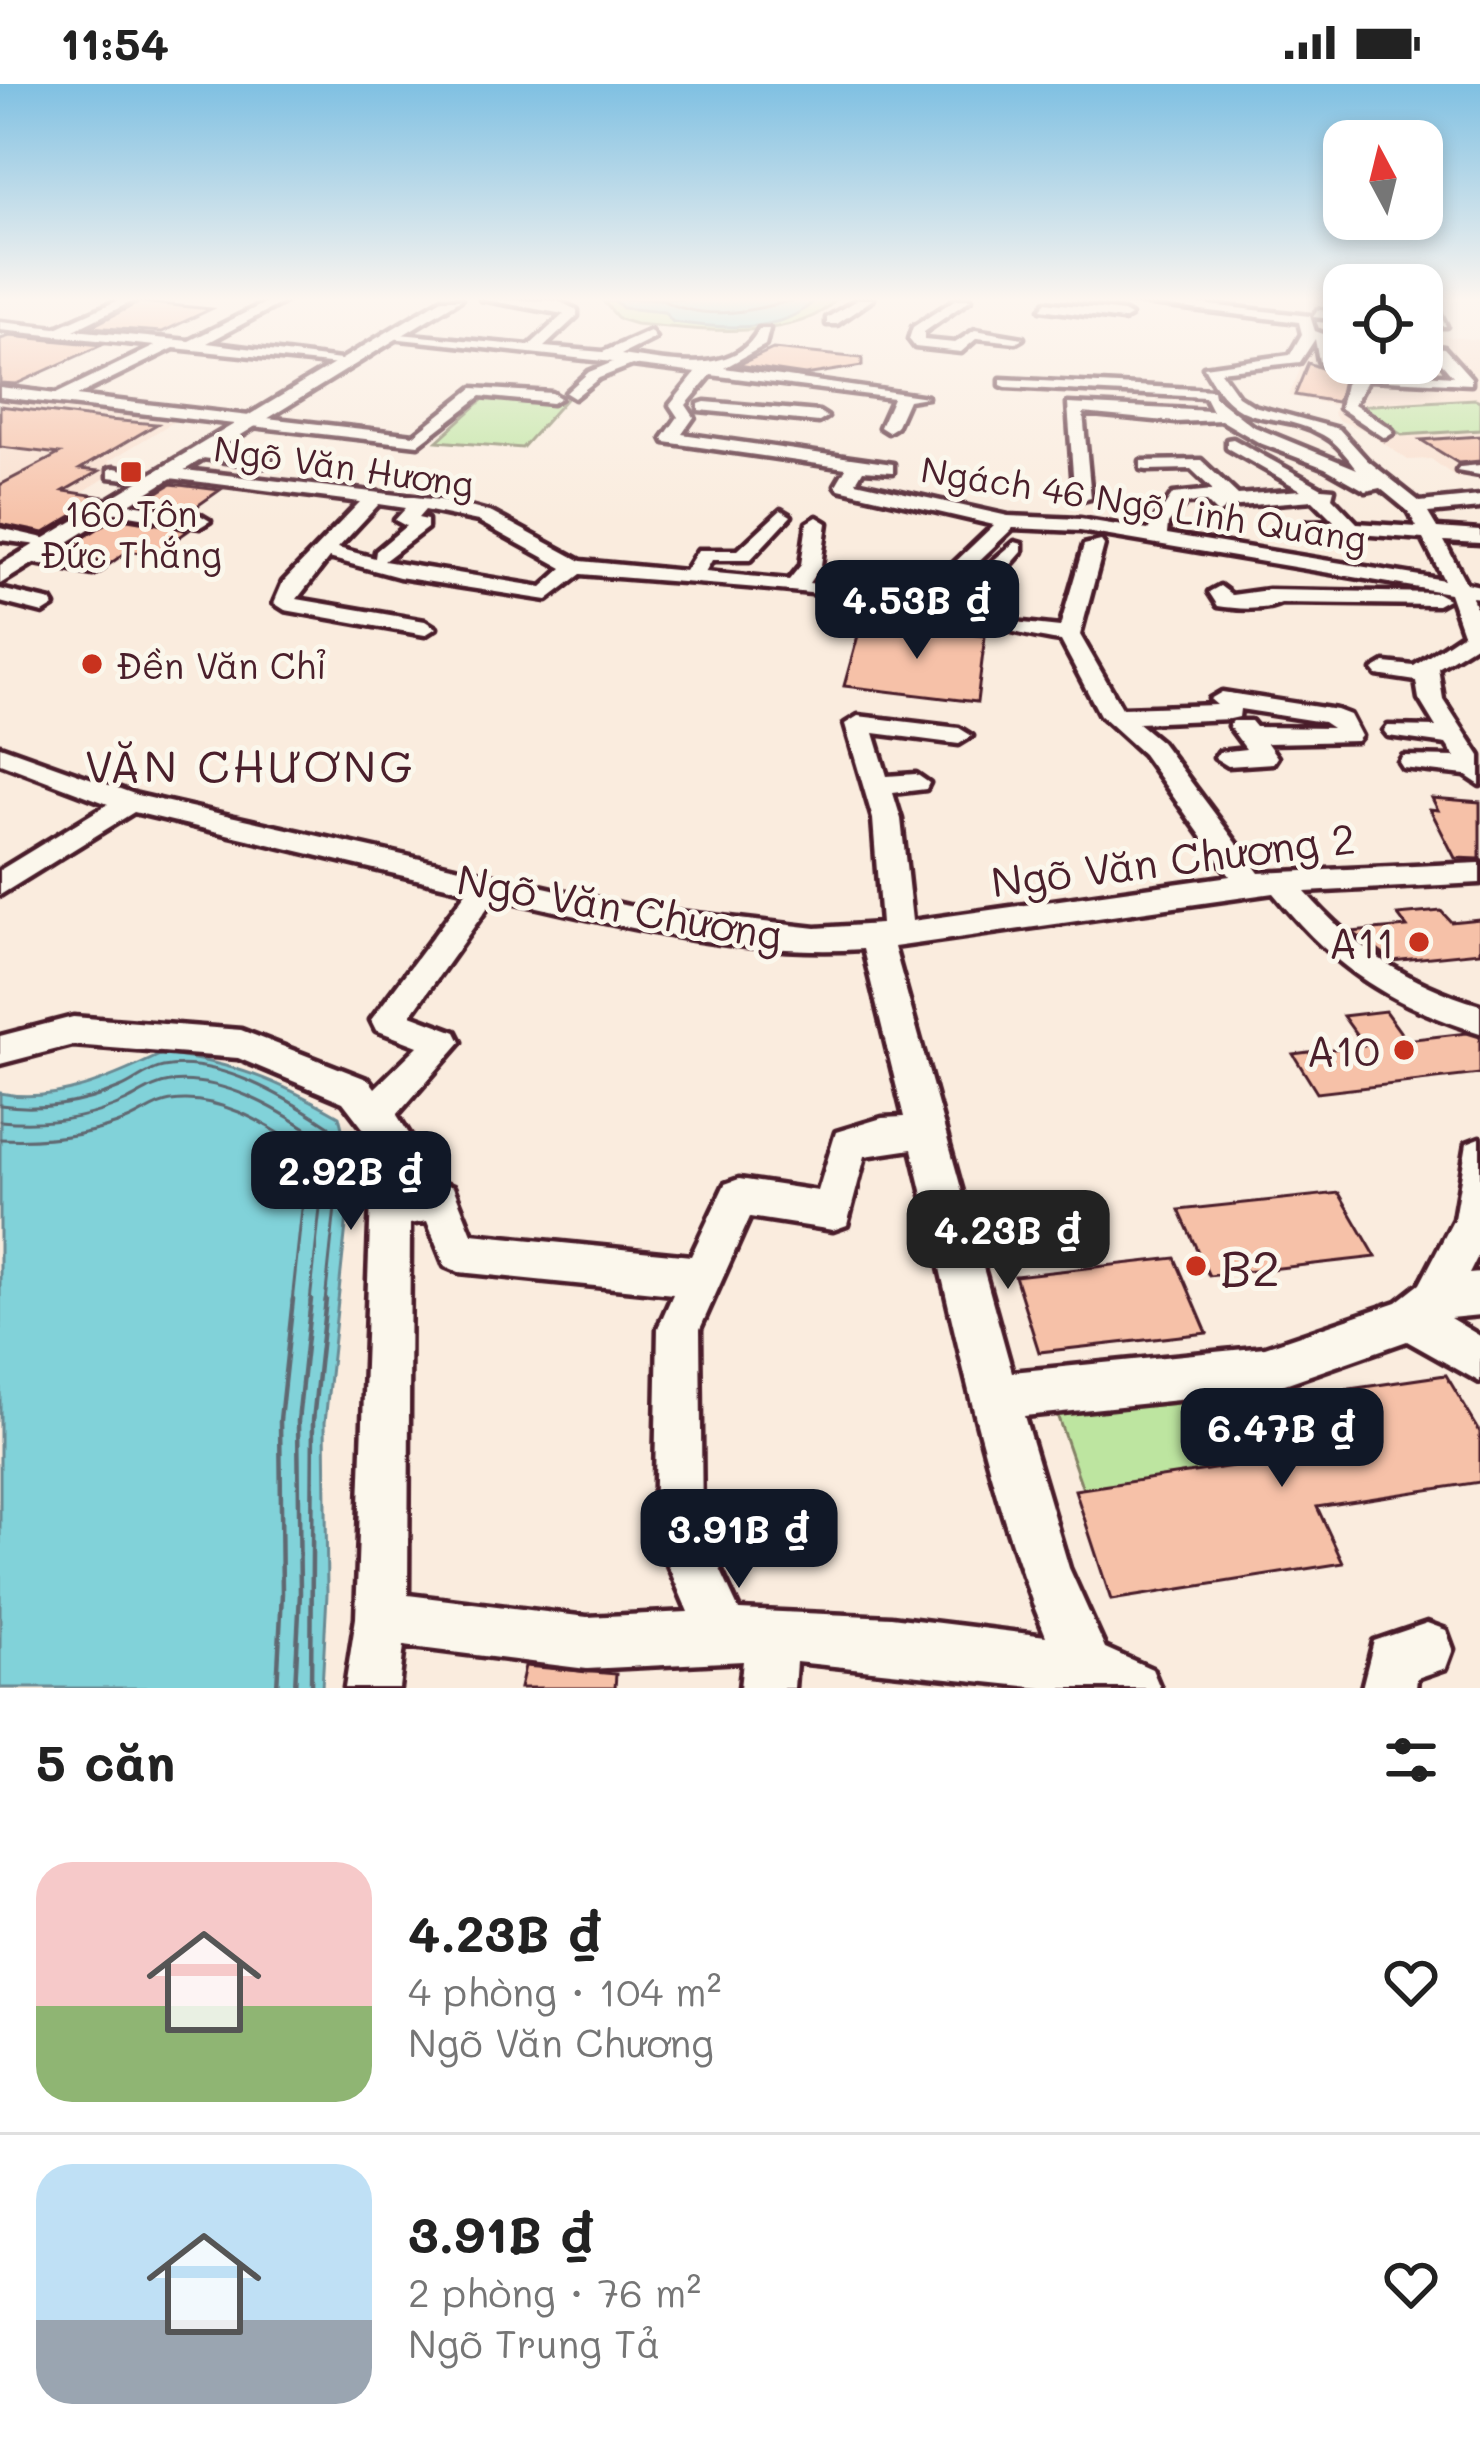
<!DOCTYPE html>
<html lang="vi">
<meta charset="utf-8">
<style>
:root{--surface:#fff;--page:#f6f6f6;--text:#222;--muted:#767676;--line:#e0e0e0;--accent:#111827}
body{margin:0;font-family:Mali,sans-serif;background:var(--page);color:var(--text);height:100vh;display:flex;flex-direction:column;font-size:45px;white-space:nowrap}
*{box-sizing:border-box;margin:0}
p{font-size:39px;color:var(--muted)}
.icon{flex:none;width:66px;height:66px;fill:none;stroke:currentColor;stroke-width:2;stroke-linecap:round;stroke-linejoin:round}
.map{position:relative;height:1604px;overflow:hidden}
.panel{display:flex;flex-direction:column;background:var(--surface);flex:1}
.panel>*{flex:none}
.needle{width:78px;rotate:353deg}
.buttons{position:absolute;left:1323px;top:36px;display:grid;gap:24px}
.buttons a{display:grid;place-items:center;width:120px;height:120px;border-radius:24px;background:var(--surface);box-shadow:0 6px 18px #0003;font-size:60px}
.price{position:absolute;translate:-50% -102px;padding:0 27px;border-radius:24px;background:var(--accent);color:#fff;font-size:39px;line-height:78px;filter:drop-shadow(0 3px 6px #0008)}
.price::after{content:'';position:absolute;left:50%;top:72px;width:36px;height:27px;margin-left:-18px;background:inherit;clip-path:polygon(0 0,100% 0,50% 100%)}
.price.current{background:#222;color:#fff}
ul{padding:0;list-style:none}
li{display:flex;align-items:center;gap:36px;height:300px;padding:0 36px}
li+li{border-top:3px solid var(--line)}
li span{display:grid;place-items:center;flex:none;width:336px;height:240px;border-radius:36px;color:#555}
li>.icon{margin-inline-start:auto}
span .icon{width:144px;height:144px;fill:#fffc;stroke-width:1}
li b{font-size:51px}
h2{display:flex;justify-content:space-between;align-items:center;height:144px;padding:0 36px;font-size:51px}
.status{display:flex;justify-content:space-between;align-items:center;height:84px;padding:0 60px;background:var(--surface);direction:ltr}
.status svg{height:33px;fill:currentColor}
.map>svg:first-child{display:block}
.built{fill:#f9dfce}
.green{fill:#bde5a0;stroke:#848266;stroke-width:3}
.water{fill:#81d2d9;stroke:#6b8a93;stroke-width:3}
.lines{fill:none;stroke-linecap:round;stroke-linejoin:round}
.shore-far1{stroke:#606771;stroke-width:3}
.shore{stroke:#606771;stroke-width:4.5}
.building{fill:#f6c1a8;stroke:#4a1f2b;stroke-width:3}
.minor-casing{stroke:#4a1f2b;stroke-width:9}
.major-casing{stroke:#4a1f2b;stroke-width:9}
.minor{fill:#fbf7ec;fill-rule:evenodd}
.major{fill:#fbf7ec;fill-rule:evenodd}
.poi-dot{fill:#c8321e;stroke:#fbf7ec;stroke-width:4.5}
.labels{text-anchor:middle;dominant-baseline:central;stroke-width:10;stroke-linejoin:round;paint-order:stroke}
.far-street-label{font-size:36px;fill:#4a1f2b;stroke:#fbf7ec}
.far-poi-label{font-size:36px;fill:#4a1f2b;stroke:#fbf7ec}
.street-label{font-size:42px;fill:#4a1f2b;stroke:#fbf7ec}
.poi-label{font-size:42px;fill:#4a1f2b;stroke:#fbf7ec;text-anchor:end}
.neighbourhood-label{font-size:45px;letter-spacing:3px;fill:#4a1f2b;stroke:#fbf7ec}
.near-poi-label{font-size:51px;fill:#4a1f2b;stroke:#fbf7ec;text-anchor:start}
</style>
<div class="status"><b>11:54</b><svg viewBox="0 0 49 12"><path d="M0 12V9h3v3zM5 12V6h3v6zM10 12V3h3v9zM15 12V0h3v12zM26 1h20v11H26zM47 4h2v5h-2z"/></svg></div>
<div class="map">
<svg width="1480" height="1604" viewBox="0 0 1480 1604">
<rect width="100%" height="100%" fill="#faecde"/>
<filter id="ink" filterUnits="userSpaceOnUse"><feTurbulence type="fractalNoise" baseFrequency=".00833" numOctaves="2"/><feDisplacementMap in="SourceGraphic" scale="24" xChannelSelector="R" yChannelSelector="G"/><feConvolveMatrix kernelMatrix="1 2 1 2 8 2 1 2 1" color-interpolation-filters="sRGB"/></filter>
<g filter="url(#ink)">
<g class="built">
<path d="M1314,241L1344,243V279H1422V250L1480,256V392L1457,394L1431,375L1408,376L1364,346L1338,336L1333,329L1337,322L1289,312L1315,250Z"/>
<path d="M0,315L180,334L107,378L125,382L66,418L0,410Z"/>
</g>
<g class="green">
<path d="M836,215C798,260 690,245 636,240L619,235L603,217Z"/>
<path d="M490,309L565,316L522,364L437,357Z"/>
<path d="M1475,315L1480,317V346L1402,351L1357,322Z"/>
<path d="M1215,1298L1261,1397L1091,1428L1055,1325Z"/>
</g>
<g class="water">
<path d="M613,215H813L814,217C781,251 716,244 673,238L664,228L623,224Z"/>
<path d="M162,970C234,979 276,996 339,1032L352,1085L325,1338L327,1510L322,1604H0V1009C54,1021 114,993 162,970Z"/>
</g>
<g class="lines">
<g class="shore-far1">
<path d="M660,215C705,239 750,227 797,215"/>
<path d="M0,1021C40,1027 83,1020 120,1004C135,998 147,986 163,983C218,972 285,1013 329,1042L339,1086L325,1218"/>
<path d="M0,1037C43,1041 88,1035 127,1017C141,1010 154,1000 170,998C221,992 275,1023 316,1051L324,1087L310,1218"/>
<path d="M0,1055C43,1057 88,1052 128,1036C143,1030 155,1019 171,1017C216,1010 264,1038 300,1063L306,1088L292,1218"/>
</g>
<g class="shore">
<path d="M277,1604L282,1509L280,1336L293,1215"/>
<path d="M295,1604L300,1509L298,1337L311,1215"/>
<path d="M311,1604L313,1337L326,1215"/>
</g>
</g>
<g class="building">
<path d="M140,218L211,225L162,248L90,243Z"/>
<path d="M10,252L102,261L16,300L0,299V255Z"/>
<path d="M773,265L862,274V282L805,291L738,281Z"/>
<path d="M1308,279L1346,293L1337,318L1295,311Z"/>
<path d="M0,322L109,336L157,340L80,385L99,387L64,407L104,413L44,449L0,440V401L59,370L0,363Z"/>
<path d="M1480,352V377L1458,379L1421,356Z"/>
<path d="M171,400L220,406L193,425L143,417Z"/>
<path d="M116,433L169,442L188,447L154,471L128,467L107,482L94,474L61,468Z"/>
<path d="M862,537L985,552L977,618L844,602Z"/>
<path d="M1432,714L1480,718V775L1455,774L1430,725L1438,726Z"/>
<path d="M1441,827L1451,838L1480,835V868L1392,877L1352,848L1407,843L1398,831Z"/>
<path d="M1385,927L1406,956L1467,949L1480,953V990L1317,1009L1293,970L1364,961L1343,932Z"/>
<path d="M1339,1109L1376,1173L1209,1192L1179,1126Z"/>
<path d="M1175,1174L1207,1249L1039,1268L1015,1192Z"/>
<path d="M1446,1291L1480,1348V1398L1317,1423L1343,1479L1111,1516L1075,1406L1293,1373L1268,1317Z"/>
<path d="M525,1582L616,1590L615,1604H520Z"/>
</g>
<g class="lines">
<defs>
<g id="minor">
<path d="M121,215H137L74,246L189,257L273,215H289L207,259L356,278L349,282L174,264L76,312L414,351L473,304L552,309L560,314L552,319L481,312L418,361L0,313V303L56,310L155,262L0,246V238L56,244Z"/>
<path d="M481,215L558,217L577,226V232L544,263L603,268L650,247L655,254L621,271C665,276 734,295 759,245H769L765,261L724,284L927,313L908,316L896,343L888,348L880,343L893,314L711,291L686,321L694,333L682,350L893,380V388L863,386L856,398L1008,432L1080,435L1148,446L1173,410L1213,406L1191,385L1147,386L1141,385V377L1201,376L1238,411L1301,406L1227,364V356L1233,355L1322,404L1334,405L1332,413L1357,439L1417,443L1408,427L1380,404L1366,407L1325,384L1260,359L1221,336L1176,338L1083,329L1091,414L1075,418L1068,320L1212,327L1205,313L1006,303L1001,301V295L1213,306L1214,312L1252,342L1357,385C1346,372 1338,359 1323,351C1270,321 1241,353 1204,283L1290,271L1302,250L1299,238L1111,215H1153L1310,232L1315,247L1329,252L1331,272L1366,286L1453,292L1435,271L1422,269V261L1444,264L1471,294V300L1368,295L1354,320L1391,345L1393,349L1385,354L1340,324L1345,300L1354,291L1319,277L1315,255L1300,278L1220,287L1238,312L1254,322L1339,345L1367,376L1420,418L1480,412V424L1428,429L1437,444L1480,447V459L1444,457L1466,499L1480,502V514L1472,513L1480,535V558L1438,584L1443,615L1480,672V701L1465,691L1403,684L1399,678L1403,672L1455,673L1446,660L1388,652L1384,647L1388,642L1436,643L1419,615L1416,597L1377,591L1373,586L1385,579L1414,582L1463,549L1449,509L1080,447L1013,444L963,492H949V484L994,441L839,405L836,401L846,384L665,358L663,354L678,333L670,321L696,289L632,281L599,294L574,314L566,309L569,306L589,288L613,278L382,253L389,249L529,262L564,230ZM1313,416L1334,437L1307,438V446L1423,455L1444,496L1167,450L1168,440L1186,419L1206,418L1218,430L1227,423Z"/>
<path d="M858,215H873L837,240H827V234Z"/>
<path d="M956,215H971L924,248V256L955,259L975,246L1023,254L1016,258L977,254L961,268L915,263L909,255L913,243Z"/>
<path d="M1046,218L1123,228L1130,232L1123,236L1041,225Z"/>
<path d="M1425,220H1435L1446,242H1422V234H1431Z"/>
<path d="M1318,226L1344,228V236L1313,233Z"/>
<path d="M705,318L819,328L827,333L819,338L699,326V320Z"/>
<path d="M201,364L264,372L273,377L264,382L195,373L192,369Z"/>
<path d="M1480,381V391L1457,387L1460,383Z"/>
<path d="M115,384L152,392L143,397L109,393V385Z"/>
<path d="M168,384L448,417L492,429L581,477L685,487L698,466H738L781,426L791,432L750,476H712L705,488L789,496L801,481L807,439L817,433L827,439L821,481L809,499L946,517L1015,458L1022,460V468L994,500L966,522L1014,538L1060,543L1084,461L1101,457L1104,461L1080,551L1122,624L1217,621L1210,615L1222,608L1337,626L1350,631L1361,652L1357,657L1267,659L1277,673L1273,679L1228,682L1215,674L1219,668L1246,665L1229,642L1233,637H1251L1256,643L1332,644L1323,638L1240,625L1239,633L1230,635L1138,639L1161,658L1259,789L1480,779V799L1305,808C1354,864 1409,900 1480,921V949C1387,919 1335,885 1273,809L894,863L1012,1288L1265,1263L1397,1218L1420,1200L1454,1135L1467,1059L1480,1054V1168L1469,1190L1480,1189V1231L1450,1234L1480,1252V1298L1407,1257L1265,1307L1024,1332L1069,1484L1105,1564L1152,1585L1160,1604H1042L796,1578L794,1604H740L743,1577L587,1585L404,1562L399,1604H345L356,1534L373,1057L343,1018L238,974L73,961L0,980V952L73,933L241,946L369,996L375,1004L418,962L376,946L371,936L467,807L134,728L0,811V786L108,720L0,679V662L137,711L628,822L816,844L881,840L873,735L845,640L858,632L959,644L972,652L959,660L874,649L887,692L916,690L929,699L926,705L893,709L901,735L912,837L1230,792L1143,670L1100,631L1061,557C1016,551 987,539 945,530C826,504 701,501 581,490L547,516L399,493L329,474L297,515L425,537L436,544L425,551L285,526L274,519L283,498L360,418L162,393V385ZM379,420L406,424L395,436L406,442L376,467L375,474L338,464ZM425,426L478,437L563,484L542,503L384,477L427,444V436L418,434ZM495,813C616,841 738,873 863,865L904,1033L882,1034L836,1048L818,1107L739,1095L725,1100L691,1172L472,1150L453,1103L439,1098L410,1104L411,1053L397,1031L461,958L456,948L411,931ZM912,1065C952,1227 982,1397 1046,1552L891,1533L739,1526L702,1446L700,1245L750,1133L833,1146L847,1141L865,1072ZM427,1137L445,1182L459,1188L673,1210L658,1244L654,1448L688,1528L587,1533L408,1511L410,1140Z"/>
<path d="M113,417L200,431L210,437L200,443L106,427L104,423Z"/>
<path d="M0,444L48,455L38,461L0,456Z"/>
<path d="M32,467L93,478L103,484L93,490L25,477V469Z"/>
<path d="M1220,502L1232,511L1268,506L1437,509L1448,515L1437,521L1281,519C1265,527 1236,525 1218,522L1209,508Z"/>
<path d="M0,505L51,517L54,522L43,529L0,518Z"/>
<path d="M1427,1539L1446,1546L1453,1565L1446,1584L1417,1594L1416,1604H1362L1374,1557Z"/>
</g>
<path id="major" d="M442,215H461L0,500V481Z"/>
</defs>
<use href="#minor" class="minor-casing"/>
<use href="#major" class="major-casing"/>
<use href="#minor" class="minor"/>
<use href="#major" class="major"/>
</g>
</g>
<linearGradient id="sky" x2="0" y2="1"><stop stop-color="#7fc0e2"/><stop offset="0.49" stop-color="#fdf6f0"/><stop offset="1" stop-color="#fdf6f0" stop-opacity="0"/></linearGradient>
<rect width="1480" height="439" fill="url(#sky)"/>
<g class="poi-dot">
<rect x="119" y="376" width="24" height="24" rx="6"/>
<circle cx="92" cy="580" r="12"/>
<circle cx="1419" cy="858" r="12"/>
<circle cx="1404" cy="966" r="12"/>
<circle cx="1196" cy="1182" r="12"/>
</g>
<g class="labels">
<g class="far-street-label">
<text transform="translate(344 381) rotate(8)">Ngõ Văn Hương</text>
<text transform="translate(1144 419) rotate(9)">Ngách 46 Ngõ Linh Quang</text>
</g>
<g class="far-poi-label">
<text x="131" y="428">160 Tôn<tspan x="131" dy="41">Đức Thắng</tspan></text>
<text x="116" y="580" text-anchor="start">Đền Văn Chỉ</text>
</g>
<g class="street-label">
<text transform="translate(1173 775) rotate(-7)">Ngõ Văn Chương 2</text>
<text transform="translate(620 822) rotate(10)">Ngõ Văn Chương</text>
</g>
<g class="poi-label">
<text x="1395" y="858">A11</text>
<text x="1380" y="966">A10</text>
</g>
<g class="neighbourhood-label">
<text x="250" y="681">VĂN CHƯƠNG</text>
</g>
<g class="near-poi-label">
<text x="1220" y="1182">B2</text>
</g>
</g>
</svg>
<div class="buttons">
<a><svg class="needle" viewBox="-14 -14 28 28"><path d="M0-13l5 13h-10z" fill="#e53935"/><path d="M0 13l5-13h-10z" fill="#767676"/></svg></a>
<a><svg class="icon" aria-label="locate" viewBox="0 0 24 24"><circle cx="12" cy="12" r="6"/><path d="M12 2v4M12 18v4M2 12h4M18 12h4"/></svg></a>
</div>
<b class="price" style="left:917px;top:578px">4.53B ₫</b>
<b class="price" style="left:351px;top:1149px">2.92B ₫</b>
<b class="price current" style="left:1008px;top:1208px">4.23B ₫</b>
<b class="price" style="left:1282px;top:1406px">6.47B ₫</b>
<b class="price" style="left:739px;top:1507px">3.91B ₫</b>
</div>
<section class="panel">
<h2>5 căn<svg class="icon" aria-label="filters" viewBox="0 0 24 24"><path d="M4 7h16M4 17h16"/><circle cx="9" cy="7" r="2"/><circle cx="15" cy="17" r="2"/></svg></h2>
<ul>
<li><span style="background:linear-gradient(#f6c9c9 60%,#8fb573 0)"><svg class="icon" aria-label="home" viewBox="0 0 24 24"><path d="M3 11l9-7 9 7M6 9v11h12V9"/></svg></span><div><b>4.23B ₫</b><p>4 phòng · 104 m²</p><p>Ngõ Văn Chương</p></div><svg class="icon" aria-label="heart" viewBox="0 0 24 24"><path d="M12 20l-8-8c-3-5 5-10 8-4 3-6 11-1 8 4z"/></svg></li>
<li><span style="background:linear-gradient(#bfe0f5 65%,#9aa5b1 0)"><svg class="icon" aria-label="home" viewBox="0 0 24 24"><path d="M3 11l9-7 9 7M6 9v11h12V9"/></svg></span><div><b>3.91B ₫</b><p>2 phòng · 76 m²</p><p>Ngõ Trung Tả</p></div><svg class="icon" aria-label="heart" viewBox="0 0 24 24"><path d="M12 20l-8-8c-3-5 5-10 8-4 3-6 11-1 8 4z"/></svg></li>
</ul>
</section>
